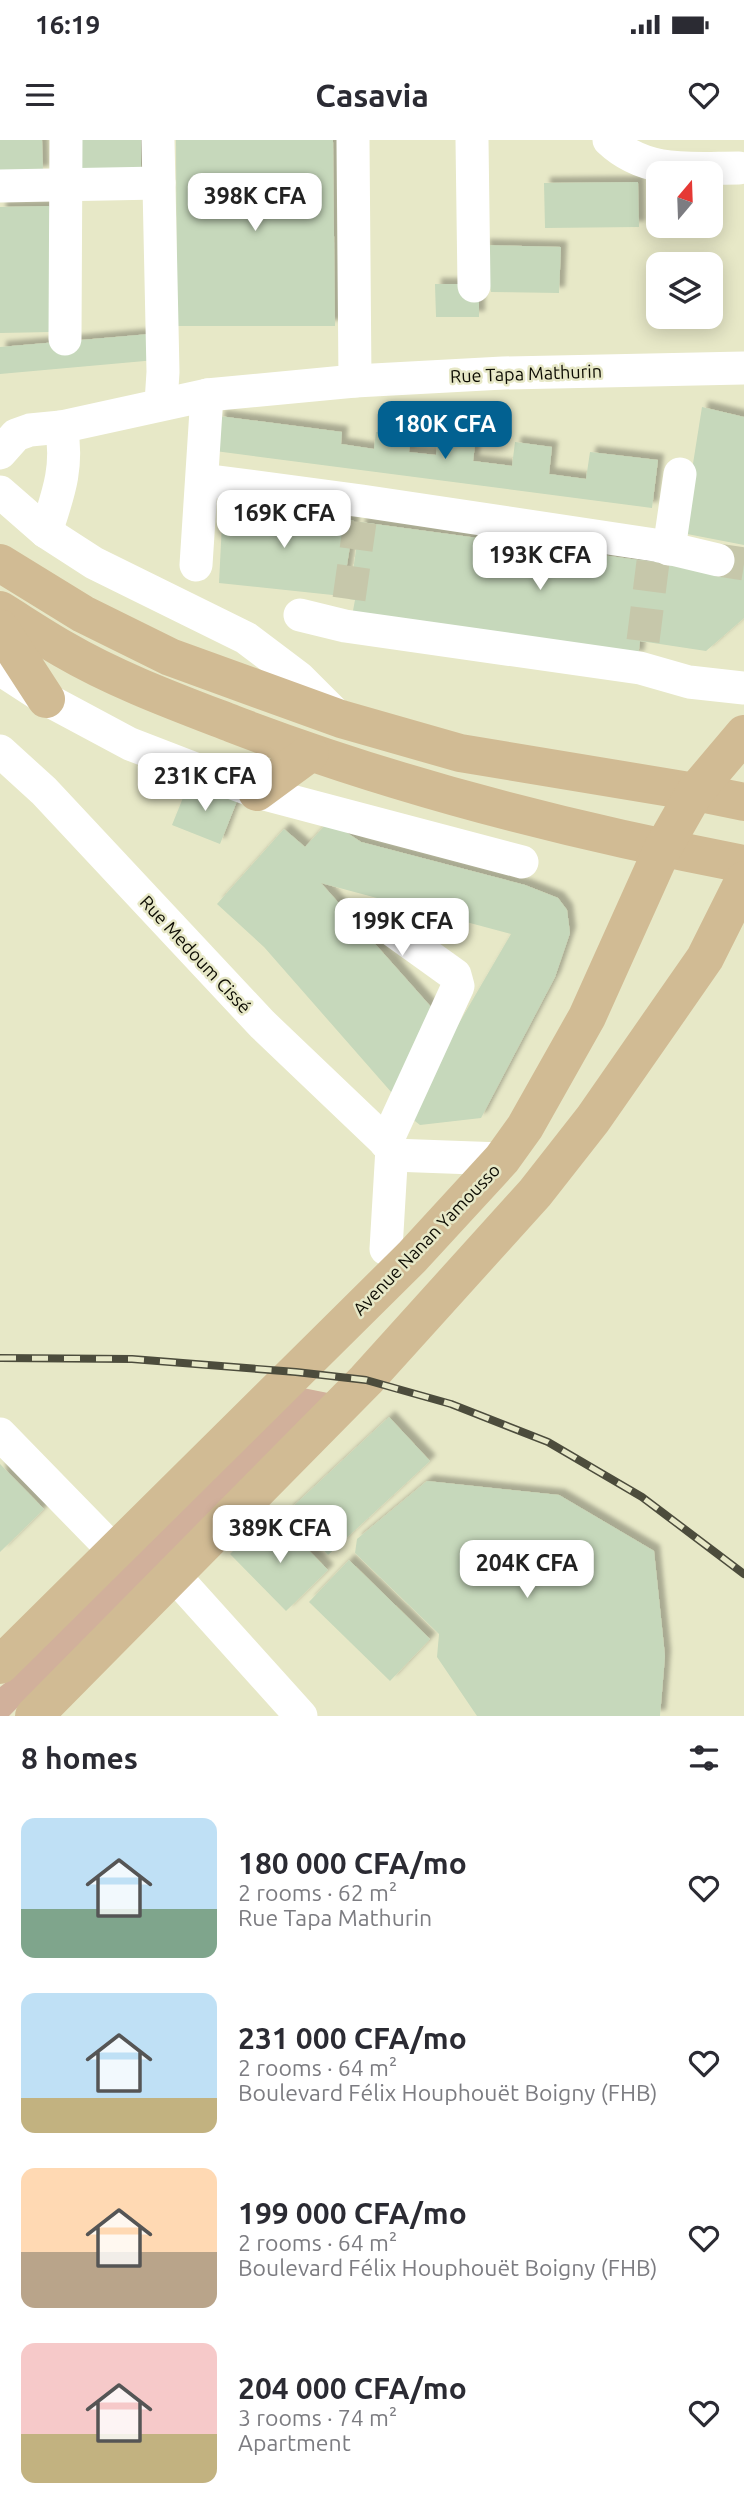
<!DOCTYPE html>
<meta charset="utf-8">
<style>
:root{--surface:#fff;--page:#f7f7f7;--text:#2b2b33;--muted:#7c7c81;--accent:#026191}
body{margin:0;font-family:Ubuntu,sans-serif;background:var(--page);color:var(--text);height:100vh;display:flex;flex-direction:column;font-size:26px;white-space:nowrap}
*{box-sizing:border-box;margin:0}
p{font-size:23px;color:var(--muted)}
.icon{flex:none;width:38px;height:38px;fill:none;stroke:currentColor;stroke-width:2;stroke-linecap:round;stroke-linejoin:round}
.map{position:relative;height:1576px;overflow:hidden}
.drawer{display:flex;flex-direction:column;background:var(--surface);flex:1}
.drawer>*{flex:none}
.needle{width:46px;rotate:19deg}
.buttons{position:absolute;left:646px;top:21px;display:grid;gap:14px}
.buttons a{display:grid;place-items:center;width:77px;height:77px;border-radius:14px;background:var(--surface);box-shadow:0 4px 18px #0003;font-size:35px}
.price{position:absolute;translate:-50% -60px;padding:0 16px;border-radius:14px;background:#fff;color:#222;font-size:23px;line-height:46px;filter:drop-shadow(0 2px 4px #0008)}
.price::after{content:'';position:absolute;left:50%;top:42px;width:21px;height:16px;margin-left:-10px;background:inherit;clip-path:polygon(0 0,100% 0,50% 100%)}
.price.on{background:var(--accent);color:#fff}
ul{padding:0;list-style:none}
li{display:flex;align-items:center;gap:21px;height:175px;padding:0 21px}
li span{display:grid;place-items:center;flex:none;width:196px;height:140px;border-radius:14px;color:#555}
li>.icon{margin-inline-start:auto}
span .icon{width:84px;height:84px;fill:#fffc;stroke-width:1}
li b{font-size:30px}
h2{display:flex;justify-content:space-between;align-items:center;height:84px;padding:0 21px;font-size:30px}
.status{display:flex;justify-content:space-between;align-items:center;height:49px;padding:0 35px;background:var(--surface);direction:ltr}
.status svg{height:19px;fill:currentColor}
header{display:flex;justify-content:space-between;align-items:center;height:91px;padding:0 21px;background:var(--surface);font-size:32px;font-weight:700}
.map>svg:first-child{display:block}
.green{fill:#d1b09b}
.building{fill:#c6d8bb;filter:url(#shadow)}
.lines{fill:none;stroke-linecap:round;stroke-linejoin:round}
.minor-tunnel{stroke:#c6c7aa;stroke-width:33;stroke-dasharray:33 17;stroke-linecap:butt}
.minor{stroke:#fff;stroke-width:33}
.major{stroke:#d1bb94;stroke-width:38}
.rail-casing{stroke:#4c4c3c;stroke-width:8}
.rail{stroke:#e7e8c7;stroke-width:5;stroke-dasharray:16;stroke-linecap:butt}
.labels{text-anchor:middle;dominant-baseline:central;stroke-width:5;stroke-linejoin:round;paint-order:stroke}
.street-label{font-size:18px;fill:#0d0c03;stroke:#e7e8c7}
</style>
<div class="status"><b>16:19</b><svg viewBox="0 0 49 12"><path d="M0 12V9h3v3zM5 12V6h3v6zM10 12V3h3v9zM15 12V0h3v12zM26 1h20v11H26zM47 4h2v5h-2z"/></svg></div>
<header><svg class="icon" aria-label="menu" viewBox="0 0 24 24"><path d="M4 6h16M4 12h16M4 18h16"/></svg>Casavia<svg class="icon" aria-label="heart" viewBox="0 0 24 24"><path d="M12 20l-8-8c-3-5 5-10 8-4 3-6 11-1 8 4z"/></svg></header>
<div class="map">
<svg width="744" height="1576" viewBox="0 0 744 1576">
<defs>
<filter id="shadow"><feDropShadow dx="6" dy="-6" stdDeviation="2" flood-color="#0004"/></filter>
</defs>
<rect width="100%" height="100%" fill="#e7e8c7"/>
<path class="green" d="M303,1248L328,1253L9,1576H0V1547L13,1537Z"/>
<g class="building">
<path d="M0,0H42L43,32L0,33Z"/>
<path d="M77,0H141V34L78,35Z"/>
<path d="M176,0H333L335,186H177Z"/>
<path d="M638,42L639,87L545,88L544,43Z"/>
<path d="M49,66L52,192L0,193V67Z"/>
<path d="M483,105L561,107L559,153L491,152Z"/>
<path d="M435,144H479V177H436Z"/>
<path d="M656,177H706L705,184L657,188Z"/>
<path d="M150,194L156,220L0,234V207Z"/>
<path d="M702,267L744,277V405L682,393Z"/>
<path d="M219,276L342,292L341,304L374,309L376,292L411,296L409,312L436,315L439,292L476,297L473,321L512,326L515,302L552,307L549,334L586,339L590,312L658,320L652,368L215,311Z"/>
<path d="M223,363L354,381L342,456L219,443Z"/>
<path d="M360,382L653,422L717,435L718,420L744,424V478L706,511L640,501L638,517L352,476L355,460L349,459Z"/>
<path d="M189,643L237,661L220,704L172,685Z"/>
<path d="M329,681L361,702L525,745L558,758L567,770L570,793L555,837L481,978L420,985L406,974L511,794L321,743L432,868L392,953L264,807L217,764L284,689L305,707Z"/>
<path d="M389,1277L430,1321L328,1415L287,1372Z"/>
<path d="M0,1324L44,1369L0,1412Z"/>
<path d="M427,1341L559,1355L654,1411L665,1516L660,1576H477L437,1517L439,1494L355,1413L357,1399Z"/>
<path d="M281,1382L328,1430L286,1471L230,1414L249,1395L255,1402L269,1388L272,1390Z"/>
<path d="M349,1420L430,1499L390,1541L309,1462Z"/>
</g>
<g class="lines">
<g class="minor-tunnel">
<path d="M718,420L744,424"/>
<path d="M349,459L360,382"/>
<path d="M643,501L653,422"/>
</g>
<g class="minor">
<path d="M158,0L163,232L161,263"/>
<path d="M353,0L355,241"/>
<path d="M472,0L474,146"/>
<path d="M609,0C646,35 692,28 739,28"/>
<path d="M0,46L159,43"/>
<path d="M65,199L66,0"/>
<path d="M0,313L16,295L30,290L61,287L207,255L355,241L503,233L744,228"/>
<path d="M203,340L362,361L655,405L718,420"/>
<path d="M0,352L46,392L94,423L246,498L299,538L339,578"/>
<path d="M46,392C58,355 69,326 61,287"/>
<path d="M669,409L680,334"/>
<path d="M196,425L207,255"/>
<path d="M300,475L345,486L640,528L689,542L744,548"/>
<path d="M0,529L46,559L130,604L200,631L257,652L522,722"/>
<path d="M0,611L44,651L262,884L392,1008L386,1109"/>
<path d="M373,776L455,835L458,846L386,1003"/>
<path d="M392,1015L502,1019"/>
<path d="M0,1294L115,1412"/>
<path d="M173,1434L301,1576"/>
</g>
<g class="major">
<path d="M0,423L83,474L170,517L341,579L460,613L695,652L744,662"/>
<path d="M0,470C21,483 42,497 63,509C116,540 176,562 233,584C398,647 570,691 744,724"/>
<path d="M0,488L46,559"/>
<path d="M257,652L310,613"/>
<path d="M0,1525L412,1117L502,1019L525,987L587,877L663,708L695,652L744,594"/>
<path d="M34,1576L366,1240L535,1053L593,979L705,818L744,740"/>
</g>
<defs>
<path id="rail" d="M0,1218L132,1219L296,1232L366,1240L451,1264L548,1302L642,1357L744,1434"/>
</defs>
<use href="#rail" class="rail-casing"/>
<use href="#rail" class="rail"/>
</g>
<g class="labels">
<g class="street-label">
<text transform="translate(526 233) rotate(-2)">Rue Tapa Mathurin</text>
<text transform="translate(196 814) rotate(47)">Rue Medoum Cissé</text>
<text transform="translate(426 1099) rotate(-46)">Avenue Nanan Yamousso</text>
</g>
</g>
</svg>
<div class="buttons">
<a><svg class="needle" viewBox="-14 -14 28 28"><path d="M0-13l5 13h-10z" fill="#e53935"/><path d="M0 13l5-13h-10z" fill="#7c7c81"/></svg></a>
<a><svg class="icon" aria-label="layers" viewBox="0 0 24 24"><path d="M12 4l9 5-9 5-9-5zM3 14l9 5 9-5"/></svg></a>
</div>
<b class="price" style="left:255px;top:93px">398K CFA</b>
<b class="price on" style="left:445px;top:321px">180K CFA</b>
<b class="price" style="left:284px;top:410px">169K CFA</b>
<b class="price" style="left:540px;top:452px">193K CFA</b>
<b class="price" style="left:205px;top:673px">231K CFA</b>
<b class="price" style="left:402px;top:818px">199K CFA</b>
<b class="price" style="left:280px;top:1425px">389K CFA</b>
<b class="price" style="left:527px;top:1460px">204K CFA</b>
</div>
<section class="drawer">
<h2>8 homes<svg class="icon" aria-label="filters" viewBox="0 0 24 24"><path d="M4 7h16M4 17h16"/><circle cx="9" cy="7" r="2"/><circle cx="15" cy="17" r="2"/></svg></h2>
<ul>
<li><span style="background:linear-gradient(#bfe0f5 65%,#7fa58c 0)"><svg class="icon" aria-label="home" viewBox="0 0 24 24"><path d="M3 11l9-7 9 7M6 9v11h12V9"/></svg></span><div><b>180 000 CFA/mo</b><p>2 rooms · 62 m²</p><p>Rue Tapa Mathurin</p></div><svg class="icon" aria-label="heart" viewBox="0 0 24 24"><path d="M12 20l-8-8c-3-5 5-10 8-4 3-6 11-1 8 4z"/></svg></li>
<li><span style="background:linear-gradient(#bfe0f5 75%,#c2b280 0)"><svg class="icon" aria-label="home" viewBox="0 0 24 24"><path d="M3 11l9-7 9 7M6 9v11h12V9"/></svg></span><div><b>231 000 CFA/mo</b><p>2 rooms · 64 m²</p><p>Boulevard Félix Houphouët Boigny (FHB)</p></div><svg class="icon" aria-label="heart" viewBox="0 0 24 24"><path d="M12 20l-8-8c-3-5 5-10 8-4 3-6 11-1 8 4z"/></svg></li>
<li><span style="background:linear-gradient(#ffd9b3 60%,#b9a48a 0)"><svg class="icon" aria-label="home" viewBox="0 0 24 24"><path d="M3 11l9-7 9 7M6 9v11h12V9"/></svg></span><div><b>199 000 CFA/mo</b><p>2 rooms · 64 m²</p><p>Boulevard Félix Houphouët Boigny (FHB)</p></div><svg class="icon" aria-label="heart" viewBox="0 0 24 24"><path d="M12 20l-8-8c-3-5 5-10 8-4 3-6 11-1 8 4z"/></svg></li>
<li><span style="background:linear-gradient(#f6c9c9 65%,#c2b280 0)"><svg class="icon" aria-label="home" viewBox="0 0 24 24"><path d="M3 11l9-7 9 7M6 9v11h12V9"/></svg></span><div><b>204 000 CFA/mo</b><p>3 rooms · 74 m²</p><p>Apartment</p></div><svg class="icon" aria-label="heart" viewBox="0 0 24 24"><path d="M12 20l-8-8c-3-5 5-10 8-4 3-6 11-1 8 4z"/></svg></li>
</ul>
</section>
